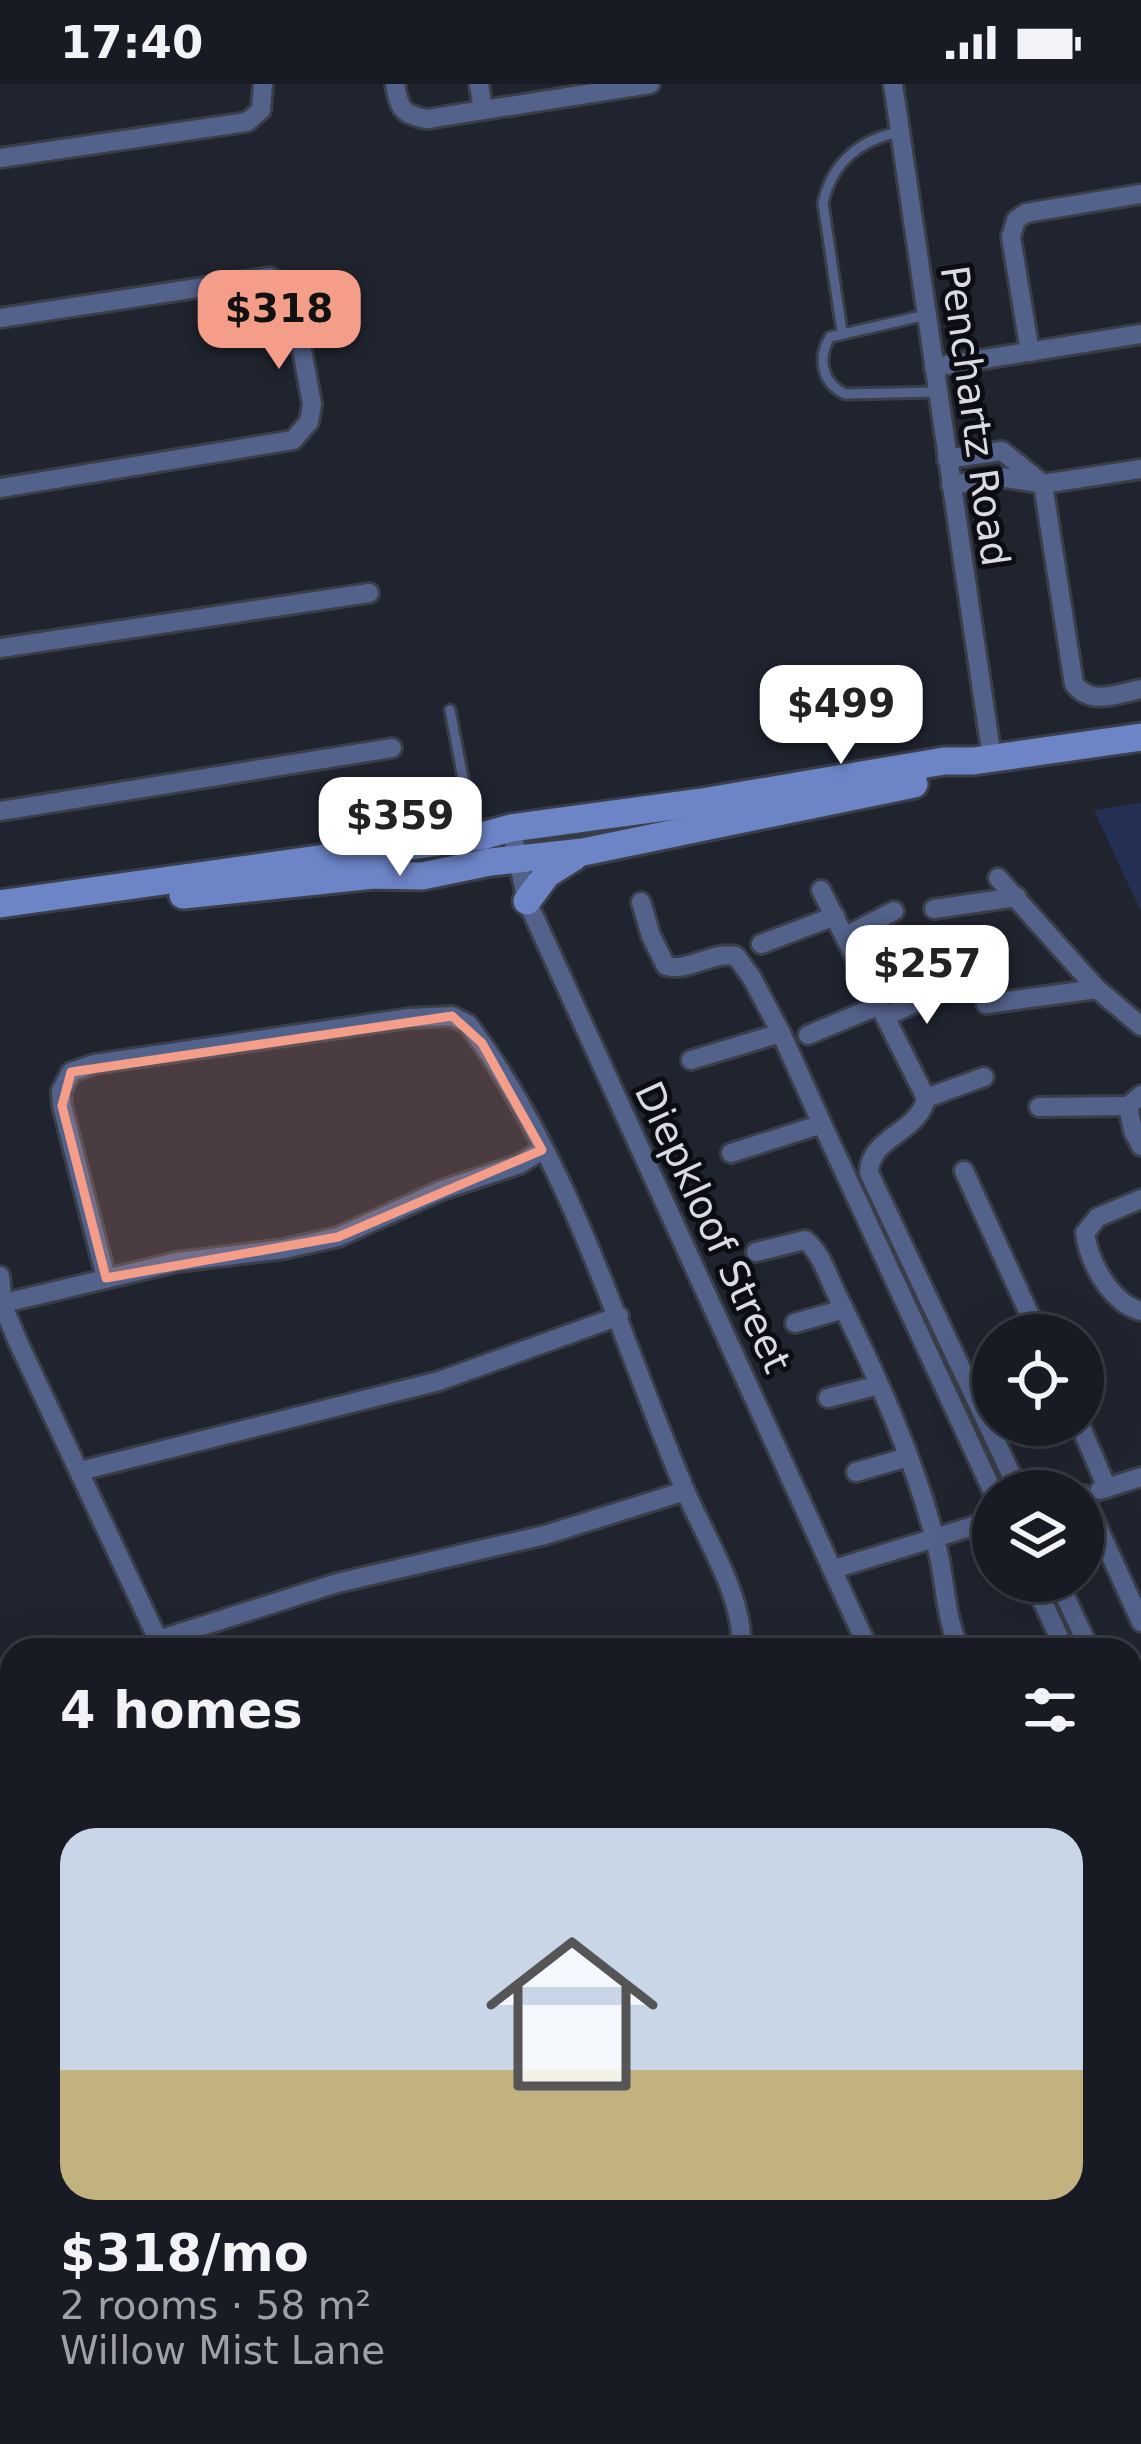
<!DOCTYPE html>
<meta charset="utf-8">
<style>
:root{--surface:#181b23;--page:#21242b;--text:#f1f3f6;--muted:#9fa1a6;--line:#363941;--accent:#f49e89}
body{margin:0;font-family:"DejaVu Sans",sans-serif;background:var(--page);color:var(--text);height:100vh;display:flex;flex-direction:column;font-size:45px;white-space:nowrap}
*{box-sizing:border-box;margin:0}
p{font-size:39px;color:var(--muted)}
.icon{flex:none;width:66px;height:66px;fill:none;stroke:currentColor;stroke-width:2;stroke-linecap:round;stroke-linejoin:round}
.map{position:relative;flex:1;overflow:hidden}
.panel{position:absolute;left:0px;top:1554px;width:1143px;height:807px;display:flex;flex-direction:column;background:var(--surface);border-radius:36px 36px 0 0;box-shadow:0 12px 48px #0002,0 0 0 3px var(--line)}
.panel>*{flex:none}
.controls{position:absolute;left:972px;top:1230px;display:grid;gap:24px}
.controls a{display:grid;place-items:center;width:132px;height:132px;border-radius:50%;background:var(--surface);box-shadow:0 12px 48px #0002,0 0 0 3px var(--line);font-size:60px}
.price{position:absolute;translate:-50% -102px;padding:0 27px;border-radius:24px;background:#fff;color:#222;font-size:39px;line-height:78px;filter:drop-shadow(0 3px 6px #0008)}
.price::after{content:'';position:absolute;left:50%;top:72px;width:36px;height:27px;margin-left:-18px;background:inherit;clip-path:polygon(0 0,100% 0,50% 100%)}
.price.current{background:var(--accent);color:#111}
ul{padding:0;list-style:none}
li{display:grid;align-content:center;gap:24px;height:636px;padding:0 60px}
li span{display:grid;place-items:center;height:372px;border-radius:36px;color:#555}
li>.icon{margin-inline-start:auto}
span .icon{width:216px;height:216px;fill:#fffc;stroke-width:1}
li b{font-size:51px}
h2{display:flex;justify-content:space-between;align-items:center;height:144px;padding:0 60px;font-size:51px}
.status{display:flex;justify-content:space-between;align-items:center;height:84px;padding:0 60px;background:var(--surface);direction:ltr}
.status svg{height:33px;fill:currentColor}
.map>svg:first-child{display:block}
.green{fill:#242f53}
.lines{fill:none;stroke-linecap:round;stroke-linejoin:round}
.lane-casing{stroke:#3a3e48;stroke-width:15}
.street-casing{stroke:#3a3e48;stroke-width:24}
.secondary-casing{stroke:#3a3e48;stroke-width:33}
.lane{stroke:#53628b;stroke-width:9}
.street{stroke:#53628b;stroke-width:18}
.secondary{stroke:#6d84c6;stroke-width:27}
.marked{fill:#f49e89;fill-opacity:0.2;stroke:#f49e89;stroke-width:9;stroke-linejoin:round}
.labels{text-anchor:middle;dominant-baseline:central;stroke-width:10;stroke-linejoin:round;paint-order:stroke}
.street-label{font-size:39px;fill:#d8dbe3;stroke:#0b0d12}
</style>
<div class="status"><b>17:40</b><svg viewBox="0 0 49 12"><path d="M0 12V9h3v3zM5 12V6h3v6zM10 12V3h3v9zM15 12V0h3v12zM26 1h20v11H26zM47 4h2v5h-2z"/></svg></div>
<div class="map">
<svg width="1141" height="2360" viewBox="0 0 1141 2360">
<rect width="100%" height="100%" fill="#20242f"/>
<path class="green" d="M1141,719V828L1094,726Z"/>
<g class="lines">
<defs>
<g id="lane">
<path d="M926,231L830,253C817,274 822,299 845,310L938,308"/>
<path d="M842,248L823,119C832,78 861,55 900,48"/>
<path d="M450,626L473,747"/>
</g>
<g id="street">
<path d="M395,0C399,24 402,31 427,35L650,0"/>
<path d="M479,0L483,26"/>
<path d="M893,0L992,674"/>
<path d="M0,74L247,38L261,26L263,0"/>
<path d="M0,234L270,193L288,202L292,212L312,320L309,338L293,356L0,404"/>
<path d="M1030,268L1011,153L1016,136L1026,129L1141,110"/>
<path d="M934,283L1141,250"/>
<path d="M947,375L1002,367L1043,400L1074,600C1091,622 1117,610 1141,605"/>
<path d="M951,401L1001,393L1043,400L1141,385"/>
<path d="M0,564L369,509"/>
<path d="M0,727L392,664"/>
<path d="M511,744L527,817L869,1566"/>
<path d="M998,794L1097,905L1141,942"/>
<path d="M821,806L926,1014C919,1049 869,1053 869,1089L1019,1407"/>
<path d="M641,818L651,852L666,882C689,888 712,867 736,872L752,894L781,949"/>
<path d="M934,825L1017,813"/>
<path d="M846,852L894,827"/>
<path d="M761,860L835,832"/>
<path d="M986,920L1097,905"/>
<path d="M886,932L947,905"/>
<path d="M808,951L880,921"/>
<path d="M691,976L781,949L822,1040"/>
<path d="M1141,1011L1128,1022L1133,1047L1141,1062"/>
<path d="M926,1014L984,993"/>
<path d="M1039,1023L1128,1022"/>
<path d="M731,1069L822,1040L993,1408"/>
<path d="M964,1087L1039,1251"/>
<path d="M1141,1115L1098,1133L1085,1149C1089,1179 1111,1219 1141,1227"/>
<path d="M756,1168L805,1156C821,1168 828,1193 837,1211C876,1290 914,1373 936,1459C946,1496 944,1531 960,1566"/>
<path d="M0,1192L3,1222L18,1258L161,1562"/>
<path d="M106,1194L62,1022L61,1007L71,988L94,980L409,934L452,932L468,940C568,1072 620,1252 684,1404C703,1450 746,1515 741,1566"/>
<path d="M0,1220L177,1178L284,1165L338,1153L442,1106L520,1080L542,1066"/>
<path d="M795,1239L844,1225"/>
<path d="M828,1314L879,1301"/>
<path d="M1080,1341L1107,1404"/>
<path d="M80,1387L439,1297L619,1232"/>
<path d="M856,1388L908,1373"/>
<path d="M1100,1406L1141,1393"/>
<path d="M1083,1411L1141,1538"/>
<path d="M834,1485L993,1436"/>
<path d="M1033,1497L1065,1566"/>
<path d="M1058,1497L1090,1566"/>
<path d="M158,1556L337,1499L545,1451L685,1407"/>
<path d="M0,1627L12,1621"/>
<path d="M0,1645L12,1670"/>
<path d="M1131,1657L1141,1679"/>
<path d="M1131,1711L1141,1733"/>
<path d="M1131,1769H1132"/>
<path d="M0,1775L12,1769"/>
<path d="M1131,1911L1141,1909"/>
<path d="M4,1918L12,1936"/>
<path d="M0,2024L12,2019"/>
<path d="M1131,2028L1141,2025"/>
<path d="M1131,2082L1141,2106"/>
<path d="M0,2119L12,2113"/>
<path d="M1131,2157L1141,2180"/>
<path d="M0,2245L12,2256"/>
<path d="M577,2349L580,2360"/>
<path d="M729,2349L730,2360"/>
<path d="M857,2349L859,2360"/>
<path d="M60,2360L94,2349"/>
<path d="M234,2360H250"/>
<path d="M906,2360L969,2349"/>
<path d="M1056,2360L1058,2349"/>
</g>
<g id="secondary">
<path d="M183,811L374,791L422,792L490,778L583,768L914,700"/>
<path d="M527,817L547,790L574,773"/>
<path d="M0,820L482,752L511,744L702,718L944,677H973L1141,653"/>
</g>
</defs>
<use href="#lane" class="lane-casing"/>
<use href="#street" class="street-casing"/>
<use href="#secondary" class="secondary-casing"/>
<use href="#lane" class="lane"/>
<use href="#street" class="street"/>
<use href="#secondary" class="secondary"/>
</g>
<path class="marked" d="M452,932L482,959L542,1066L338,1153L106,1194L62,1022L71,988Z"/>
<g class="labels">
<g class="street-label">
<text transform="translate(975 332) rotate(82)">Penchartz Road</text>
<text transform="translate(713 1143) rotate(65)">Diepkloof Street</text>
</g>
</g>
</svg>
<div class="controls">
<a><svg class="icon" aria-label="locate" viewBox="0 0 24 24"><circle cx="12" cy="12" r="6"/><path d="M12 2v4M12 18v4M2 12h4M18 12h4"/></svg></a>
<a><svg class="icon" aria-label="layers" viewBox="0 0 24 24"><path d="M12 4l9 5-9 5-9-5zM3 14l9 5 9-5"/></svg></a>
</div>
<b class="price current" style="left:279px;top:288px">$318</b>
<b class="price" style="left:841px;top:683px">$499</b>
<b class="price" style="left:400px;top:795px">$359</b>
<b class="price" style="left:927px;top:943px">$257</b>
<section class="panel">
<h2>4 homes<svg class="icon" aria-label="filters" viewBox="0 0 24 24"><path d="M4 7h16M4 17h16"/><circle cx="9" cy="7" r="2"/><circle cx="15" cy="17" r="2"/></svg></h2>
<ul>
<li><span style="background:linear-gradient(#c9d6e8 65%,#c2b280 0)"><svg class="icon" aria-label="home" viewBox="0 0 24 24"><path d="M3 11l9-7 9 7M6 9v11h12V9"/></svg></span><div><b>$318/mo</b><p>2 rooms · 58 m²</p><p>Willow Mist Lane</p></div></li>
</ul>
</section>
</div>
